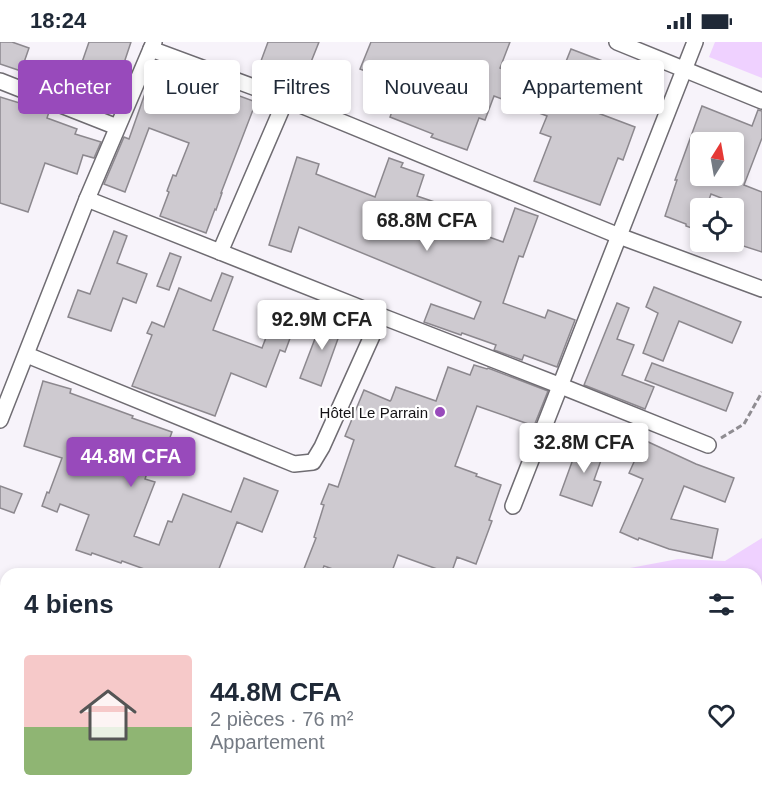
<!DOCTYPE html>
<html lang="fr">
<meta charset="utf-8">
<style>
:root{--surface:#fff;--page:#f6f6f7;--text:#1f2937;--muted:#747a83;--accent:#984abb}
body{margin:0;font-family:Helvetica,sans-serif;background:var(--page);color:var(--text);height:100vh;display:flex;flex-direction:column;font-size:22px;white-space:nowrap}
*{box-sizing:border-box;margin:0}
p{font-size:20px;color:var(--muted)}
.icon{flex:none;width:33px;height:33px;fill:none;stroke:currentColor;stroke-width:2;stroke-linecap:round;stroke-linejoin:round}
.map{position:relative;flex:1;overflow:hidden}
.drawer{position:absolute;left:0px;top:526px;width:762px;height:236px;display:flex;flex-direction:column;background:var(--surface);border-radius:18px 18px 0 0;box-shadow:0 3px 9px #0003}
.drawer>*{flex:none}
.hud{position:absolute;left:18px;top:18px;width:726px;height:54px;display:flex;gap:12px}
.needle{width:39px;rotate:11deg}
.fabs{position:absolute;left:690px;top:90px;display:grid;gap:12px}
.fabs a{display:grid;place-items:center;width:54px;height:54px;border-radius:6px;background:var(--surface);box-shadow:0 3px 9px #0003;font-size:30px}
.price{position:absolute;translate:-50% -51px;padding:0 14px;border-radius:6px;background:#fff;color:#222;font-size:20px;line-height:39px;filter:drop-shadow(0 2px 3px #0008)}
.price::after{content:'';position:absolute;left:50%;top:36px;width:18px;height:14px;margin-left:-9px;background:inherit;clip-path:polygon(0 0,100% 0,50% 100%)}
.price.current{background:var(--accent);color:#fff}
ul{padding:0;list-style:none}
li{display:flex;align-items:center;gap:18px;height:150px;padding:0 24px}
li span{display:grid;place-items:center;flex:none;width:168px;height:120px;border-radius:6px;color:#555}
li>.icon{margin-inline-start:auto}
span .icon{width:72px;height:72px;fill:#fffc;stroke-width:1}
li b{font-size:26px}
h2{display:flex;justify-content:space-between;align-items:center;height:72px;padding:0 24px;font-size:26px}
.chip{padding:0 21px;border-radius:6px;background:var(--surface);box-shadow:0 3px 9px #0003;font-size:21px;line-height:54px}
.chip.current{background:var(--accent);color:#fff}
.status{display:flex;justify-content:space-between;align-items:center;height:42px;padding:0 30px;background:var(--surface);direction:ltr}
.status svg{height:16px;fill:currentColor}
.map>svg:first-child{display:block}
.green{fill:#efd1ff}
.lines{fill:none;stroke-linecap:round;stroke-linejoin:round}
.stream{stroke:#866994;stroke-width:4.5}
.building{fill:#cecad0;stroke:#8c888e;stroke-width:1.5;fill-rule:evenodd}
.minor-casing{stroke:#6f6c72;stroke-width:18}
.path{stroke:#8f8c91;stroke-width:3;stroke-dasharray:6 3;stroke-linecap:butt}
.minor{stroke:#fff;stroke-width:15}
.poi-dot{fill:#984abb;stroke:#fff;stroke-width:2}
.labels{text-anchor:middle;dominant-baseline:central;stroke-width:4.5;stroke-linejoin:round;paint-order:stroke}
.poi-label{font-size:15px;fill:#151316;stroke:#fff;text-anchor:end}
</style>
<div class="status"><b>18:24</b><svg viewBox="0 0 49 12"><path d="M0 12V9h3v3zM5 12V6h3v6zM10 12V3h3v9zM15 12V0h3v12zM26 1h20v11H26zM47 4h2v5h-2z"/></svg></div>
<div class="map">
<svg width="762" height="761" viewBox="0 0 762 761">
<rect width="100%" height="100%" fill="#f7f3fa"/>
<g class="green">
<path d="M715,0H762V36L709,15Z"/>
<path d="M762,496V692H756V532H598L678,517L725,519Z"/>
<path d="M81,756H437L435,761H77Z"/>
</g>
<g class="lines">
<path class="stream" d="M756,580H762"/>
</g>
<g class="building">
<path d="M0,0H12L29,6L21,29L0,22Z"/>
<path d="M89,0H131L109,66L71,52Z"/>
<path d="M268,0H319L301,45L258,27Z"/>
<path d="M371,0H510L500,26L555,47L571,7L650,37L641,61L599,45L590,68L635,85L623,118L618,116L600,163L534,139L551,95L540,91L547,74L494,54L485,78L479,76L467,108L431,95L433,92L390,75L402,43L360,27Z"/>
<path d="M155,23L256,60L221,151H222L216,168L215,167L206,191L160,174L169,150L167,149L173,133L176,134L189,101L149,86L125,150L104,142L124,95L129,97Z"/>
<path d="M0,55L49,70L47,76L77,87L75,92L101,100L94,116L83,113L77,132L45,121L28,170L0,161Z"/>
<path d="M702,64L752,84L758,68L762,69V96L744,143L762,150V210L734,201V161L711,152L706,166H700V189L686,184V182L665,174L677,138H675ZM700,100H734V139L719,134H700Z"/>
<path d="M297,115L319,122L316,132L375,155L389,116L403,121L401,125L424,133L417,154L461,169L456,183L503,200L515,166L538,174L523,215L519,214L503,261L545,276L548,268L575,278L557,325L524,313L522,318L494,308L496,303L462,291L461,293L424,280L431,262L474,277L481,260L299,185L291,210L269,203Z"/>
<path d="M114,189L127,194L117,221L147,232L136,261L123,256L111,289L68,275L78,248L90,252Z"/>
<path d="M170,211L181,215L169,248L157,244Z"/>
<path d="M222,231L233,235L213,288L262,306L272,280L293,288L285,310L280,308L266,345L231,331L215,374L132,344L152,293L147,291L152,280L164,285L179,246L211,259Z"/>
<path d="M654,245L741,280L732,301L679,279L663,319L643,311L658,271L646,265Z"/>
<path d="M617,261L629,266L617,297L634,303L622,333L654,345L645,367L584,343Z"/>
<path d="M324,273L344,280L321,344L300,336Z"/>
<path d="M652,321L733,351L726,369L645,338Z"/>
<path d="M474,323L487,327L488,326L548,349L534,384L477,364L455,424L477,432L476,434L501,443L489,478L492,479L476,522L457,515L451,532L398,513L391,532H347L324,524L321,532H302L316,496L314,495L324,463L321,462L329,442L338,445L354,398L345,394L364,348L390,359L391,358L396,345L436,359L448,325L470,333Z"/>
<path d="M43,339L71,347L70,351L133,374L132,376L172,390L163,414L154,411L145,437L155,440L134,494L159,503L168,479L172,480L183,452L231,470L244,436L278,449L262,490L237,480L217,532H158L122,519L121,521L92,511L91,513L76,508L89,473L60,462L57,470L42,464L47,450L49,451L62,416L24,404Z"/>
<path d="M580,398L605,407L594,438L601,440L592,464L560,453Z"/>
<path d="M644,398L696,422L734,436L725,460L684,444L671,477L718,487L712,516L669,507L639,496L638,498L620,490L643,437L629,431Z"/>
<path d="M0,444L22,452L14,471L0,466Z"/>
</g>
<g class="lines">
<defs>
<g id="minor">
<path d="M617,0L762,59"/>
<path d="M151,7L286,57L619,194L762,247"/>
<path d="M0,39L117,85"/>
<path d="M87,157L381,274L561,344L708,403"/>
<path d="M220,210L286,57"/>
<path d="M27,313L294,422L313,420L322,405L381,274"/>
<path d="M0,378L87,157L154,0"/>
<path d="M513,464L695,0"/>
</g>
</defs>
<use href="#minor" class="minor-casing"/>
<path class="path" d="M721,396L744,382L762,350"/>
<use href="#minor" class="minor"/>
</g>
<circle class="poi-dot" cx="440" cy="370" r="6"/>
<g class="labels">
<g class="poi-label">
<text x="428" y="370">Hôtel Le Parrain</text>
</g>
</g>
</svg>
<div class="fabs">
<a><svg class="needle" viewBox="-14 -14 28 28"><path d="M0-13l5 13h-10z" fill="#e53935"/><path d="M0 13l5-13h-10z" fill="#747a83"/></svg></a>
<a><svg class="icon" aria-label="locate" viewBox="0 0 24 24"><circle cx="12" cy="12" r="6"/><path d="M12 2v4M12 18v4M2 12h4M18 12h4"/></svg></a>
</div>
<b class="price" style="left:427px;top:210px">68.8M CFA</b>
<b class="price" style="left:322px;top:309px">92.9M CFA</b>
<b class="price" style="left:584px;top:432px">32.8M CFA</b>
<b class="price current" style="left:131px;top:446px">44.8M CFA</b>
<div class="hud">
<a class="chip current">Acheter</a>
<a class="chip">Louer</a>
<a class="chip">Filtres</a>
<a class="chip">Nouveau</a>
<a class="chip">Appartement</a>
</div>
<section class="drawer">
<h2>4 biens<svg class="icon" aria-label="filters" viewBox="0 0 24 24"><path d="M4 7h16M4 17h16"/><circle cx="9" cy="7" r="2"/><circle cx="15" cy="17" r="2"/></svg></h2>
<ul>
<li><span style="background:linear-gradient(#f6c9c9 60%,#8fb573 0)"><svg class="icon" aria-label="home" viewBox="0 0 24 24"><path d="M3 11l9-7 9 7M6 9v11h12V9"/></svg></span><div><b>44.8M CFA</b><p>2 pièces · 76 m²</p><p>Appartement</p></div><svg class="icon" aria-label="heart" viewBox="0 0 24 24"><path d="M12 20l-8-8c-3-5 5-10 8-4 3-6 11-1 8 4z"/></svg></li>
</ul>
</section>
</div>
